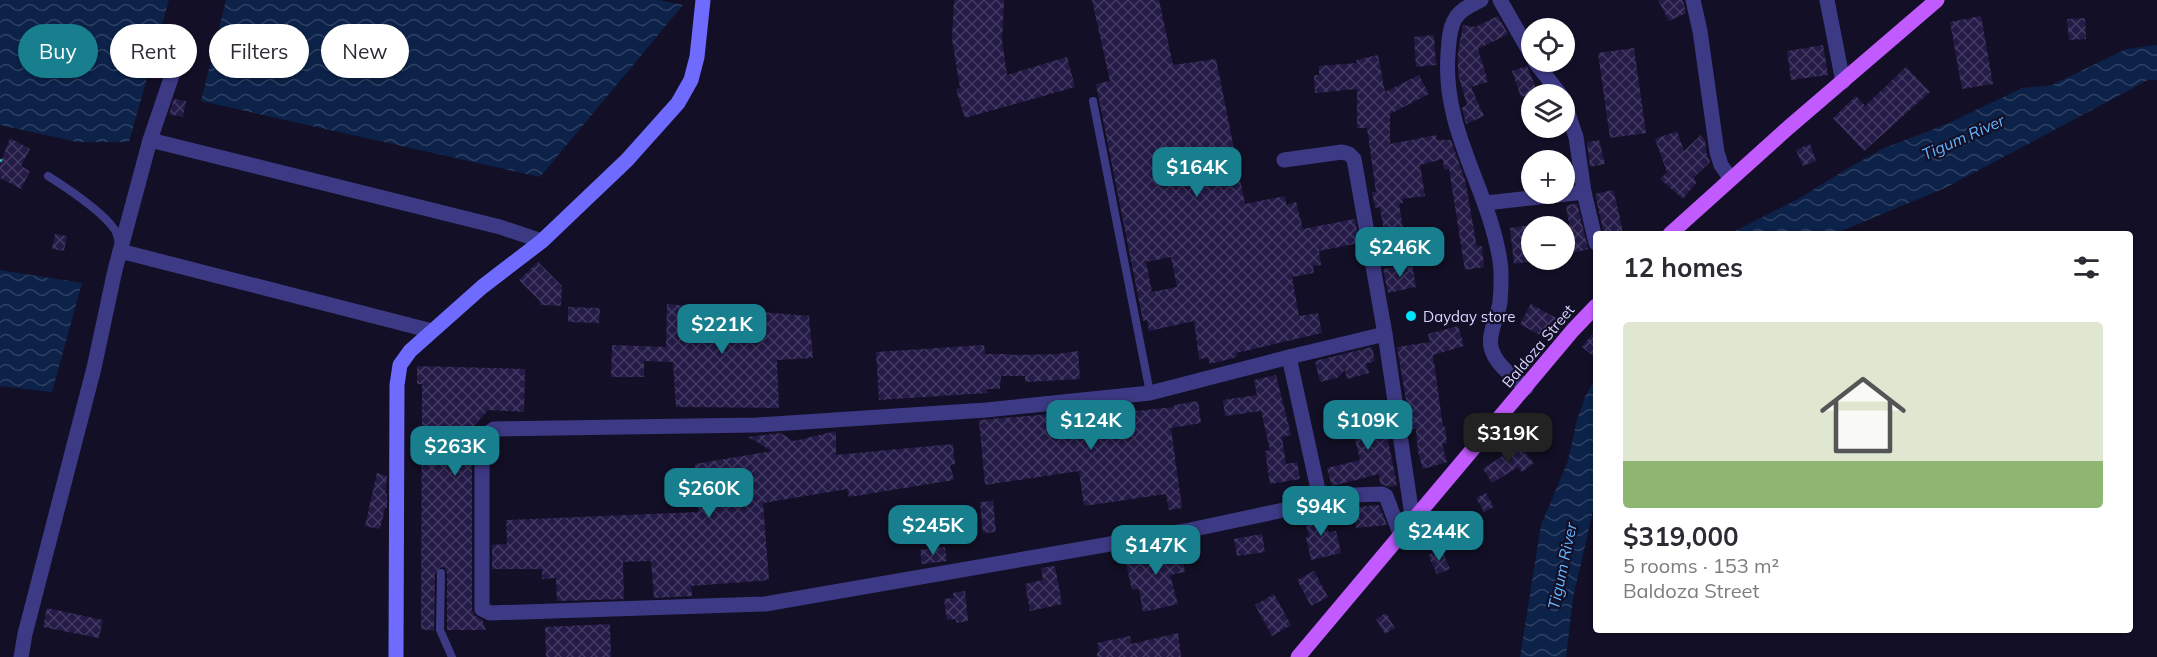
<!DOCTYPE html>
<meta charset="utf-8">
<style>
:root{--surface:#fff;--page:#f7f7f7;--text:#2b2b33;--muted:#7c7c81;--accent:#187f8f}
body{margin:0;font-family:Mulish,sans-serif;background:var(--page);color:var(--text);height:100vh;display:flex;flex-direction:column;font-size:22px;white-space:nowrap}
*{box-sizing:border-box;margin:0}
p{font-size:20px;color:var(--muted)}
.icon{flex:none;width:33px;height:33px;fill:none;stroke:currentColor;stroke-width:2;stroke-linecap:round;stroke-linejoin:round}
.map{position:relative;flex:1;overflow:hidden}
.details{position:absolute;left:1593px;top:231px;width:540px;height:402px;display:flex;flex-direction:column;background:var(--surface);border-radius:6px;box-shadow:0 2px 4px #0004}
.details>*{flex:none}
.top-card{position:absolute;left:18px;top:24px;width:570px;height:54px;display:flex;gap:12px}
.fabs{position:absolute;left:1521px;top:18px;display:grid;gap:12px}
.fabs a{display:grid;place-items:center;width:54px;height:54px;border-radius:50%;background:var(--surface);box-shadow:0 2px 4px #0004;font-size:30px}
.price{position:absolute;translate:-50% -51px;padding:0 14px;border-radius:12px;background:var(--accent);color:#fff;font-size:20px;line-height:39px;filter:drop-shadow(0 2px 3px #0008)}
.price::after{content:'';position:absolute;left:50%;top:36px;width:18px;height:14px;margin-left:-9px;background:inherit;clip-path:polygon(0 0,100% 0,50% 100%)}
.price.active{background:#222;color:#fff}
ul{padding:0;list-style:none}
li{display:grid;align-content:center;gap:12px;height:318px;padding:0 30px}
li span{display:grid;place-items:center;height:186px;border-radius:6px;color:#555}
li>.icon{margin-inline-start:auto}
span .icon{width:108px;height:108px;fill:#fffc;stroke-width:1}
li b{font-size:26px}
h2{display:flex;justify-content:space-between;align-items:center;height:72px;padding:0 30px;font-size:26px}
.pill{padding:0 21px;border-radius:27px;background:var(--surface);box-shadow:0 2px 4px #0004;font-size:21px;line-height:54px}
.pill.active{background:var(--accent);color:#fff}
.map>svg:first-child{display:block}
.water{fill:url(#water-waves)}
.building{fill:url(#building-cross-hatch);fill-rule:evenodd}
.lines{fill:none;stroke-linecap:round;stroke-linejoin:round}
.path{stroke:#2fb8b0;stroke-width:3;stroke-dasharray:3 4.5;stroke-linecap:butt}
.lane{stroke:#3d3a85;stroke-width:8}
.street{stroke:#3d3a85;stroke-width:15}
.secondary{stroke:#6f6bff;stroke-width:15}
.primary{stroke:#c25bff;stroke-width:15}
.poi-dot{fill:#00e5ff;stroke:#130f26;stroke-width:2}
.labels{text-anchor:middle;dominant-baseline:central;stroke-width:4.5;stroke-linejoin:round;paint-order:stroke}
.poi-label{font-size:15px;fill:#d9d4ff;stroke:#130f26;text-anchor:start}
.street-label{font-size:15px;fill:#d9d4ff;stroke:#130f26}
.water-label{font-size:16px;font-style:italic;fill:#62b6ff;stroke:#130f26}
</style>
<div class="map">
<svg width="2157" height="657" viewBox="0 0 2157 657">
<defs>
<pattern id="water-waves" width="16" height="10" patternUnits="userSpaceOnUse" patternTransform="scale(1.5)"><rect width="16" height="10" fill="#0c2248"/><path d="M0 5q4-4 8 0t8 0" fill="none" stroke="#2f4163"/></pattern>
<pattern id="building-cross-hatch" width="8" height="8" patternUnits="userSpaceOnUse" patternTransform="scale(1.5)"><rect width="8" height="8" fill="#241b47"/><path d="M0 0l8 8M0 8l8-8" fill="none" stroke="#433b63"/></pattern>
</defs>
<rect width="100%" height="100%" fill="#130f26"/>
<g class="water">
<path d="M0,0H169L129,142H77L0,125Z"/>
<path d="M226,0H659L683,5L540,177L201,101Z"/>
<path d="M2157,45V80H2148L1945,188L1834,234H1729L1798,199L1845,170L1882,149L1949,123L2022,88L2052,85L2126,49Z"/>
<path d="M0,270L82,283L52,392L0,386Z"/>
<path d="M1596,377V498L1573,598L1566,657H1520L1541,525L1568,461L1576,423L1585,397Z"/>
</g>
<g class="building">
<path d="M954,0H1004L1002,41L1007,75L1067,57L1075,87L965,118L956,89L960,88L952,39Z"/>
<path d="M1092,0H1159L1173,65L1216,59L1245,204L1285,196L1286,205L1296,202L1303,229L1355,219L1359,243L1319,251L1321,265L1313,266L1314,273L1292,277L1299,316L1318,313L1322,333L1236,353L1237,357L1210,364L1208,358L1199,359L1194,321L1149,331L1147,320L1143,321L1096,84L1110,81ZM1171,257L1177,287L1152,292L1146,262Z"/>
<path d="M1658,0H1683L1686,13L1669,21Z"/>
<path d="M1498,16L1508,34L1478,49L1488,82L1471,87L1484,116L1466,124L1462,108L1467,105L1458,74V52L1463,25L1475,27Z"/>
<path d="M1981,16L1993,84L1962,89L1950,22Z"/>
<path d="M2085,18L2086,39L2069,40L2067,19Z"/>
<path d="M1434,35L1436,65L1416,67L1414,37Z"/>
<path d="M1823,45L1828,75L1791,80L1787,51Z"/>
<path d="M1634,48L1646,133L1610,138L1598,53Z"/>
<path d="M1378,55L1385,92L1419,75L1429,94L1390,114V144L1436,135L1437,140H1451L1465,180L1477,247L1482,246L1484,267L1465,270L1449,169L1444,170L1443,159L1420,165L1425,196L1402,199L1403,203L1399,204L1404,235L1385,238L1380,207L1375,208L1372,192H1376L1367,128H1357V89L1315,93L1314,75H1319V66L1357,63L1356,60Z"/>
<path d="M1527,66L1537,91L1521,97L1512,71Z"/>
<path d="M1906,67L1930,92L1864,151L1833,118L1856,96L1865,106Z"/>
<path d="M174,99L186,101L183,117L169,114Z"/>
<path d="M1677,131L1684,151L1701,135L1705,140L1706,152L1710,162L1693,178L1697,182L1683,199L1660,179L1667,172L1655,139Z"/>
<path d="M10,138L30,149L21,166L30,171L21,189L0,178V164Z"/>
<path d="M1599,140L1605,164L1590,167L1587,142Z"/>
<path d="M1810,144L1816,161L1803,166L1796,150Z"/>
<path d="M1613,190L1619,213L1623,234H1604L1595,194Z"/>
<path d="M1577,203L1588,249L1574,253L1566,206Z"/>
<path d="M1532,225V261L1514,264L1510,228Z"/>
<path d="M55,234L67,236L64,251L52,249Z"/>
<path d="M538,262L562,286L561,306L540,305V301L519,280Z"/>
<path d="M1412,264L1416,287L1388,293L1383,269Z"/>
<path d="M667,304L809,316L813,358L777,360L779,408L676,407L673,362L644,361V377H611L612,345L666,347Z"/>
<path d="M1531,304L1556,318L1545,338L1520,324Z"/>
<path d="M568,307L600,308L599,323L568,322Z"/>
<path d="M1458,326L1464,346L1433,355L1443,427L1445,426L1447,443L1442,444L1447,462L1423,469L1418,452L1416,429H1411L1397,347L1430,342L1428,334Z"/>
<path d="M1596,329V358L1582,347Z"/>
<path d="M984,345L985,354H1011V355L1057,354L1078,351L1080,379L1025,382V376H1001L1000,389H987V393L879,400L876,352Z"/>
<path d="M1372,347L1375,361L1366,364L1369,373L1347,379L1345,370L1337,378L1320,382L1315,361Z"/>
<path d="M417,366L525,369L524,412L488,410L472,428V609L474,615L482,620L486,630H447V573L445,568L441,567L435,573L434,631L421,629L422,384H417Z"/>
<path d="M1276,375L1291,435L1282,437L1286,464L1297,462L1300,479L1270,484L1265,451L1270,450L1261,411L1225,416L1223,400L1257,395L1254,380Z"/>
<path d="M1198,401L1201,423L1171,428L1182,508L1169,510L1166,494L1084,506L1079,471L985,485L979,420L1098,410L1099,415L1174,407V405Z"/>
<path d="M1380,401L1397,485L1390,487L1380,484L1379,474L1332,486L1327,468L1360,460L1354,436L1362,434L1357,406Z"/>
<path d="M1524,424L1535,438L1524,447L1513,434Z"/>
<path d="M836,431V455L953,444L955,464L950,465L954,480L849,497L847,489L763,503L769,580L691,586L692,596L654,598L651,561L623,562L624,599L557,601L556,578L542,579V569H492V545L507,544L506,520L698,512L695,464L772,451L748,437L780,433L794,441Z"/>
<path d="M1519,445L1534,463L1522,472L1518,467L1492,483L1483,469Z"/>
<path d="M377,473L387,476L385,493L387,494V508H385L380,529L365,526Z"/>
<path d="M1486,493L1494,507L1484,512L1476,498Z"/>
<path d="M993,501L996,532L983,533L980,502Z"/>
<path d="M1379,505L1387,525L1356,528L1354,507Z"/>
<path d="M1323,509L1328,532L1336,531L1341,553L1311,560L1306,537H1309L1304,516Z"/>
<path d="M1262,534L1265,552L1237,556L1234,539Z"/>
<path d="M1180,543L1185,572L1170,575L1178,604L1143,612L1139,589L1132,590L1125,559L1159,551V547Z"/>
<path d="M945,547L947,561L922,564L920,550Z"/>
<path d="M1441,549L1450,569L1437,574L1428,555Z"/>
<path d="M1055,566L1062,604L1030,611L1025,584L1043,580L1041,568Z"/>
<path d="M1314,571L1328,597L1311,606L1297,580Z"/>
<path d="M965,591L968,621L956,623V619L947,620L944,599L954,598L953,593Z"/>
<path d="M1274,594L1291,625L1272,636L1255,605Z"/>
<path d="M47,608L103,620L99,638L43,627Z"/>
<path d="M1386,613L1395,628L1385,634L1376,619Z"/>
<path d="M610,624L611,657H546L545,627Z"/>
<path d="M1178,633L1181,657H1097V653L1099,652L1097,643L1130,636L1131,644Z"/>
</g>
<g class="lines">
<path class="path" d="M0,160L2,161"/>
<g class="lane">
<path d="M1093,101L1150,393"/>
<path d="M48,176C67,188 102,211 115,230C117,234 118,239 119,244"/>
<path d="M441,573L440,630L452,657"/>
</g>
<g class="street">
<path d="M1481,0C1472,5 1460,9 1455,19C1449,29 1449,42 1448,54C1442,130 1489,189 1500,261C1502,274 1501,290 1500,302C1498,317 1488,332 1491,347C1495,365 1513,376 1526,388"/>
<path d="M1500,0L1532,56"/>
<path d="M1693,0L1700,31L1717,152L1721,165L1731,179"/>
<path d="M1827,0L1843,82"/>
<path d="M1535,62L1560,94"/>
<path d="M1564,102L1576,137L1584,192L1596,243"/>
<path d="M150,140L183,43"/>
<path d="M1284,160L1342,152L1349,154L1354,159L1385,334L1413,522"/>
<path d="M1486,203L1584,192"/>
<path d="M120,251L432,331"/>
<path d="M1289,357L1319,494L1317,501L1312,504L1185,531L765,604L490,613L482,609V437L494,429L757,425L986,410L1150,393Z"/>
<path d="M1289,357L1385,334"/>
<path d="M1354,495L1382,494L1386,496L1401,536"/>
<path d="M21,657L25,634L94,368L115,270L150,140L500,227L542,241"/>
</g>
<path class="secondary" d="M396,657L397,385L400,365L410,351L482,287L542,241L627,160L678,103L691,80L697,57L703,0"/>
<g class="primary">
<path d="M1670,234L1789,127L1937,0"/>
<path d="M1298,657L1573,330L1596,306"/>
</g>
</g>
<circle class="poi-dot" cx="1411" cy="316" r="6"/>
<g class="labels">
<g class="poi-label">
<text x="1423" y="316">Dayday store</text>
</g>
<g class="street-label">
<text transform="translate(1538 346) rotate(-50)">Baldoza Street</text>
</g>
<g class="water-label">
<text transform="translate(1963 137) rotate(-24)">Tigum River</text>
<text transform="translate(1562 566) rotate(-78)">Tigum River</text>
</g>
</g>
</svg>
<div class="fabs">
<a><svg class="icon" aria-label="locate" viewBox="0 0 24 24"><circle cx="12" cy="12" r="6"/><path d="M12 2v4M12 18v4M2 12h4M18 12h4"/></svg></a>
<a><svg class="icon" aria-label="layers" viewBox="0 0 24 24"><path d="M12 4l9 5-9 5-9-5zM3 14l9 5 9-5"/></svg></a>
<a>+</a>
<a>−</a>
</div>
<b class="price" style="left:1197px;top:198px">$164K</b>
<b class="price" style="left:1400px;top:278px">$246K</b>
<b class="price" style="left:722px;top:355px">$221K</b>
<b class="price" style="left:1091px;top:451px">$124K</b>
<b class="price" style="left:1368px;top:451px">$109K</b>
<b class="price active" style="left:1508px;top:464px">$319K</b>
<b class="price" style="left:455px;top:477px">$263K</b>
<b class="price" style="left:709px;top:519px">$260K</b>
<b class="price" style="left:1321px;top:537px">$94K</b>
<b class="price" style="left:933px;top:556px">$245K</b>
<b class="price" style="left:1439px;top:562px">$244K</b>
<b class="price" style="left:1156px;top:576px">$147K</b>
<div class="top-card">
<a class="pill active">Buy</a>
<a class="pill">Rent</a>
<a class="pill">Filters</a>
<a class="pill">New</a>
</div>
<section class="details">
<h2>12 homes<svg class="icon" aria-label="filters" viewBox="0 0 24 24"><path d="M4 7h16M4 17h16"/><circle cx="9" cy="7" r="2"/><circle cx="15" cy="17" r="2"/></svg></h2>
<ul>
<li><span style="background:linear-gradient(#dfe7d0 75%,#8fb573 0)"><svg class="icon" aria-label="home" viewBox="0 0 24 24"><path d="M3 11l9-7 9 7M6 9v11h12V9"/></svg></span><div><b>$319,000</b><p>5 rooms · 153 m²</p><p>Baldoza Street</p></div></li>
</ul>
</section>
</div>
